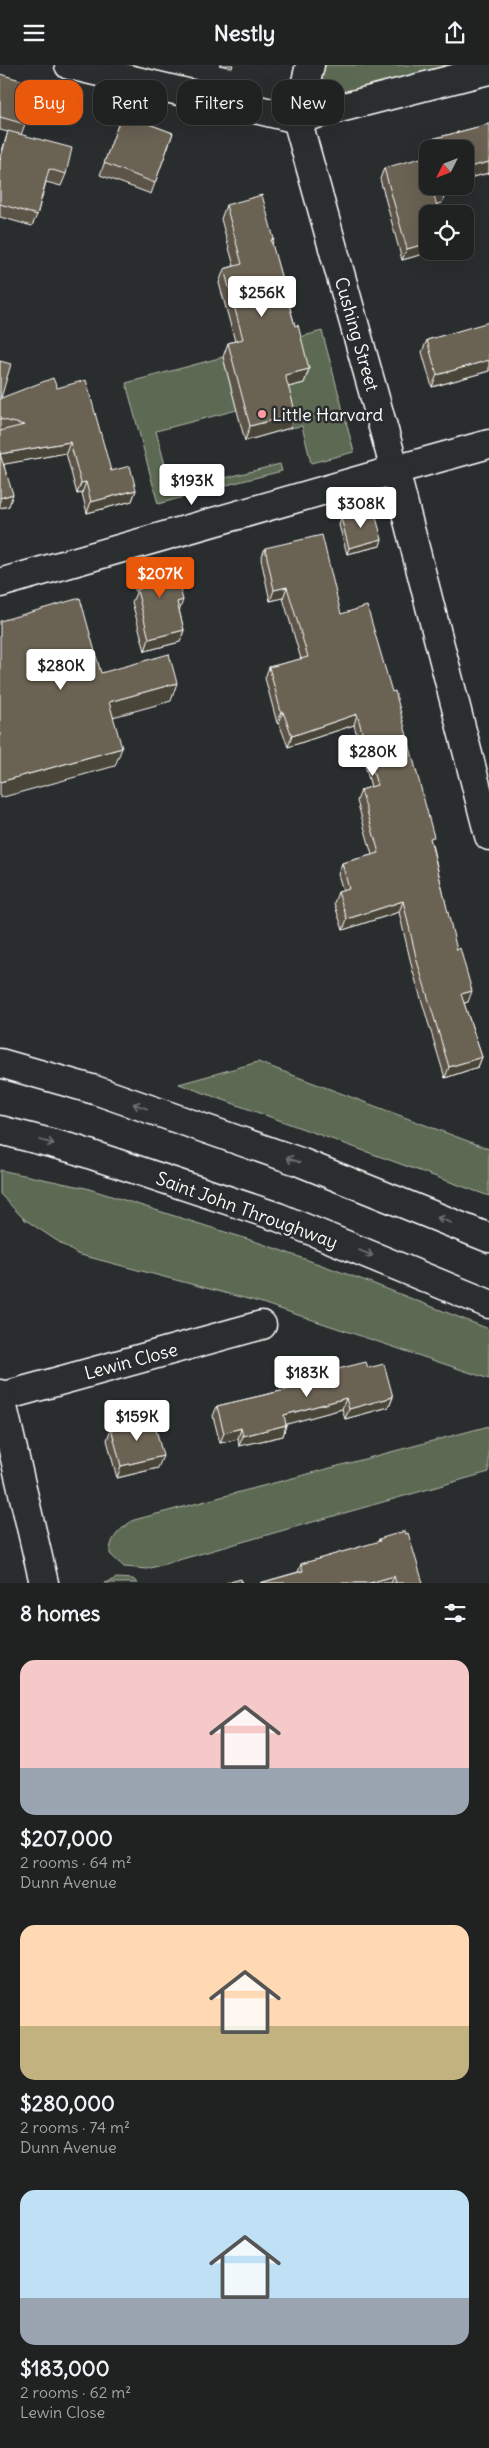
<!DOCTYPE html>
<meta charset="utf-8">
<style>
:root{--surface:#202222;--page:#282a2a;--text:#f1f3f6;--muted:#a2a4a5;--line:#3d3f40;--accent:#ea580c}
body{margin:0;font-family:Delius,sans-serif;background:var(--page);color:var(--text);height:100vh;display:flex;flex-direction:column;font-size:19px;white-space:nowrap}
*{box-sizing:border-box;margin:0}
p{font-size:16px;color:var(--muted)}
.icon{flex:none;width:28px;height:28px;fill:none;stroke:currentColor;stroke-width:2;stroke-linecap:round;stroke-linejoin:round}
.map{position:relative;height:1518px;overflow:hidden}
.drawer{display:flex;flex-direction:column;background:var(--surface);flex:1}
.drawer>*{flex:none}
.top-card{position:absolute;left:15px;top:15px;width:460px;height:45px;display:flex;gap:10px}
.needle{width:32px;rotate:228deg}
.controls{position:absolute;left:419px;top:75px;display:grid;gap:10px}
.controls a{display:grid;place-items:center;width:55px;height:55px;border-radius:10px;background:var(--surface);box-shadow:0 5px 20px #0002,0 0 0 1px var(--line);font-size:25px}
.price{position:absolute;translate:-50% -42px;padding:0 11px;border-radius:5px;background:#fff;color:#222;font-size:16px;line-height:32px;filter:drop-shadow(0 1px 2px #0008)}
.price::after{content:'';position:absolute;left:50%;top:30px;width:15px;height:11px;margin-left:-8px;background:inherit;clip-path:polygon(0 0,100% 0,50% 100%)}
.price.active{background:var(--accent);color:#fff}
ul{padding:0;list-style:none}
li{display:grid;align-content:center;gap:10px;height:265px;padding:0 20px}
li span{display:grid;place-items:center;height:155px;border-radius:15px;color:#555}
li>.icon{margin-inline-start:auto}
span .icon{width:90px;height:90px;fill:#fffc;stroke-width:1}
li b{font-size:21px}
h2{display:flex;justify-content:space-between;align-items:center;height:60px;padding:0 20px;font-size:21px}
.tag{padding:0 18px;border-radius:15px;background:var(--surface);box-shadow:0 5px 20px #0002,0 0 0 1px var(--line);font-size:18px;line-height:45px}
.tag.active{background:var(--accent);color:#fff}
header{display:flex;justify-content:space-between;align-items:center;height:65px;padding:0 20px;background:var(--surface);font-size:22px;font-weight:700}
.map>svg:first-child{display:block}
.green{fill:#5d6b53;stroke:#aeb5a9}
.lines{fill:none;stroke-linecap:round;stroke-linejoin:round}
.street-casing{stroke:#fff;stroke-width:31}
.secondary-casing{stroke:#fff;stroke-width:31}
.highway-casing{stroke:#fff;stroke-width:31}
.street{stroke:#2a2d2e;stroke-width:28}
.secondary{stroke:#2a2d2e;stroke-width:28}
.highway{stroke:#2a2d2e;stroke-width:28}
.wall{fill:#5b5447;stroke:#fff}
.shaded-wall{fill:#4a4539;stroke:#fff}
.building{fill:#6a6252;stroke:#fff}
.oneway{stroke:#6a6c6d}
.poi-dot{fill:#ff9aa2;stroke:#2a2d2e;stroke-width:2}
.labels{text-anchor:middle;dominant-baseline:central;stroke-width:5;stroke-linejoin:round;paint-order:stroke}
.street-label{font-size:18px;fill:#fff;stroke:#2a2d2e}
.poi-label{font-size:18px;fill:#fff;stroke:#2a2d2e;text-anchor:start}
</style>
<header><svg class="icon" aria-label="menu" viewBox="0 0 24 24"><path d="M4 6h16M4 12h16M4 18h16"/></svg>Nestly<svg class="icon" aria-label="share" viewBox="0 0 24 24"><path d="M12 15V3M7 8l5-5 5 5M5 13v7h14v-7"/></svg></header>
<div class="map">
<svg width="489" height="1518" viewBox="0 0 489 1518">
<rect width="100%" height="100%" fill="#2a2d2e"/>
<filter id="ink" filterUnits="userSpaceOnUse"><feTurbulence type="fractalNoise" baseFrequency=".02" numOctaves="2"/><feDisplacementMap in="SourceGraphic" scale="10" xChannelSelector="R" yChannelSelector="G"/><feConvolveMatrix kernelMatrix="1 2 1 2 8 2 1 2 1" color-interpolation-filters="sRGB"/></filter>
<g filter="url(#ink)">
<g class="green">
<path d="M310,0H489L297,54Z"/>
<path d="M322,266L354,387L311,398L302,361L290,363L280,325L293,274Z"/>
<path d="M223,292L237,345L156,366L172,426L192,421L194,429L158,439L126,318Z"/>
<path d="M280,399L282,406L223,421L221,414Z"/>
<path d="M258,997L489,1084V1131L179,1019Z"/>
<path d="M0,1105L86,1123L260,1178L369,1217L489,1264V1314L259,1237L77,1189L24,1154L0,1129Z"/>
<path d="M489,1361V1407L147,1504L124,1502L110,1489C109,1473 122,1462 134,1455Z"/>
<path d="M117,1513L133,1514L138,1518H105Z"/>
</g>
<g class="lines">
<defs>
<g id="street">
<path d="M69,0L297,54L489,5"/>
<path d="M310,0L297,54L395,405L489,379"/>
<path d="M1,1332L262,1260"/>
</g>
<g id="secondary">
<path d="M0,518L395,405L489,771"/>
<path d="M0,1329L44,1518"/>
</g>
<g id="highway">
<path d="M0,998L95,1025L300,1097L489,1173"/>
<path d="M0,1065L74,1084L278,1152L489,1239"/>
</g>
</defs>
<use href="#street" class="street-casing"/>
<use href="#secondary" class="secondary-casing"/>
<use href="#highway" class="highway-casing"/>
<use href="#street" class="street"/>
<use href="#secondary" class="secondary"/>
<use href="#highway" class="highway"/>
</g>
<g class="wall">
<path d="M219,0H233L232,3Z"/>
<path d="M0,9L25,59L21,70L66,109L61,121L46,117L37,150L32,161L0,152V92L8,67L0,65Z"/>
<path d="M122,49L173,68L151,129L100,110Z"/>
<path d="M489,59V108L465,114V84H429L432,74Z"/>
<path d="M384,103L442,138L436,139L428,186H434L402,195L380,114Z"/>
<path d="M226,140L274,174L272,180L295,261L309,304L304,318L288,322L290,363L245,376L223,292L228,278L235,276L219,218L224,204L234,201L221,154Z"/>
<path d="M489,258V306L432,322L422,287L427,275Z"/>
<path d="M0,296L1,333L57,323L111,406L136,425L132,436L87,448L82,428L77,429L66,388L4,399L9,441L0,443Z"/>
<path d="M341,453L380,481L347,489L339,460Z"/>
<path d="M265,483L341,549L432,779L468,937L464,938L482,992L478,1002L445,1013L413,907L399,847L343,865L334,838L338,827L343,826L338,809L342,798L372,790L357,736L361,725L371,722L354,660L288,682L279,658H277L265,613L269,602L301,594L283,533L270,536L261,494Z"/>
<path d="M139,502L179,545L184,565L180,577L145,586L132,537L136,528L133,518Z"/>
<path d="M368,1303L393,1332L389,1342L345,1354L342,1344L286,1359L283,1371L239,1381L238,1374L220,1378L213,1351L217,1341L315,1318L318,1309Z"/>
<path d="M111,1363L158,1403L117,1413L107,1375Z"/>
<path d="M379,1474L423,1518H260L298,1507L301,1499L378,1477Z"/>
</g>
<g class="shaded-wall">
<path d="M489,97V108L465,114V103Z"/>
<path d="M446,126L442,138L429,141L434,130Z"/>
<path d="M428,178V186H434L402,195L407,184Z"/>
<path d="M489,295V306L432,322L437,310Z"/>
<path d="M309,304L304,318L280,324L285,310Z"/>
<path d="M296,349L290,363L245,376L250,361Z"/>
<path d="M70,377L66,388L0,400V389Z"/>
<path d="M86,417L82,428L77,429L81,418Z"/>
<path d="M136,425L132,436L87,448L91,437Z"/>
<path d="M13,429L9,441L0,443V433Z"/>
<path d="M382,474L380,481L347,489L349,483Z"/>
<path d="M287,522L283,533L270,536L274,525Z"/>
<path d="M183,535L179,547L177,537Z"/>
<path d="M184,565L180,577L145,586L149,574Z"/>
<path d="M177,618L171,636L102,655L109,637Z"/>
<path d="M281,647H283L279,658H277Z"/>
<path d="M357,649L354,660L288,682L292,671Z"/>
<path d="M122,683L115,701L0,733V717Z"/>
<path d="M403,836L399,847L343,865L347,854Z"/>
<path d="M472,926L468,937L457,940L461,929Z"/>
<path d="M482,992L478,1002L445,1013L449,1002Z"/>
<path d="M393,1332L389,1342L345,1354L349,1344Z"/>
<path d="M346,1333L342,1344L280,1361L284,1350Z"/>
<path d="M286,1360L283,1371L239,1381L243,1371Z"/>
<path d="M241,1363L238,1374L220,1378L224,1368Z"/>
<path d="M163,1391L158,1403L117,1413L121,1401Z"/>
<path d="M394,1511L391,1518H370Z"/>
</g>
<g class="building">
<path d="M0,9L37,20L25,59L0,52Z"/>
<path d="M122,49L173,68L155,118L104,98Z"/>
<path d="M489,59V97L465,103V84H435L432,74Z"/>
<path d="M8,66L72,83L66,109L49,104L37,150L0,139V96Z"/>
<path d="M428,91V121H445L446,126L434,130L439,149H428V178L407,184L384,103Z"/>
<path d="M262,130L274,174L271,175L295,261L298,260L309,304L285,310L296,349L250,361L228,278L243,274L224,204L242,199L226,140Z"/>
<path d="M489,257V295L437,310L427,275Z"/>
<path d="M0,296L11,299L1,333L53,313L57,323L86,315L111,406L130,401L136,425L91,437L86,417L81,418L70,377L0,389L13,429L0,433V366L24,360L0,354Z"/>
<path d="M374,445L382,474L349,483L341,453Z"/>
<path d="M322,470L341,549L367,541L392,627L395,626L434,772L430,773L457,885L460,883L472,926L461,929L482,992L449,1002L417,896L403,836L347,854L338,827L349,824L342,798L379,788L361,725L377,720L357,649L292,671L283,647H281L269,602L308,592L287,522L274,525L265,483Z"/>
<path d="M167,495V499L173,497L183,535L177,537L184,565L149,574L137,525L142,523L137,506L140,505L139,502Z"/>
<path d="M80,533L101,608L169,589L177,618L109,637L122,683L0,717V556Z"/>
<path d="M366,1297L368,1303L384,1299L393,1332L349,1344L346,1333L284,1350L286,1360L243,1371L241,1363L224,1368L217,1341L320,1317L318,1309Z"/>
<path d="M153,1353L163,1391L121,1401L111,1363Z"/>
<path d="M405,1466V1469L408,1468L423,1518H396L394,1511L370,1518H260L303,1506L301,1499L380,1476L379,1474Z"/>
<path d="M241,1514L242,1518H226Z"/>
</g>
<defs><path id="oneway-shaft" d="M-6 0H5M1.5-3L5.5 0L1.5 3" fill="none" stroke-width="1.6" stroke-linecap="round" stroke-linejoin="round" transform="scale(1.25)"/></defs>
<g class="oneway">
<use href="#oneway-shaft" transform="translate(140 1041) rotate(-160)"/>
<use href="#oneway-shaft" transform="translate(47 1077) rotate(15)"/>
<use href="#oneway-shaft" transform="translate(293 1095) rotate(-161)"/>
<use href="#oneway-shaft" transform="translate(444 1155) rotate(-158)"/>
<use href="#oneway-shaft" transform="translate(366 1188) rotate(22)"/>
</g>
</g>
<circle class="poi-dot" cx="262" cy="349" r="5"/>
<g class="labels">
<g class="street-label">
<text transform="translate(357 269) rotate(74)">Cushing Street</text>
<text transform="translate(247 1145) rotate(20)">Saint John Throughway</text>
<text transform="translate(131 1296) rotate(-15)">Lewin Close</text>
</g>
<g class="poi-label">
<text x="272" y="349">Little Harvard</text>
</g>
</g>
</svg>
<div class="controls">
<a><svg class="needle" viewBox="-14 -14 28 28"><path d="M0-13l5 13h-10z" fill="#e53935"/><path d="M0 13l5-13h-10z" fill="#a2a4a5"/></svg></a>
<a><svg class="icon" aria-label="locate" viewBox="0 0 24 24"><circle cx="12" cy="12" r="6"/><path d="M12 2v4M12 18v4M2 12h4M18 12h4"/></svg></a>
</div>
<b class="price" style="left:262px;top:253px">$256K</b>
<b class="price" style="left:192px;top:441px">$193K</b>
<b class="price" style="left:361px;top:464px">$308K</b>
<b class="price active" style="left:160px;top:534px">$207K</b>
<b class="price" style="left:61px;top:626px">$280K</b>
<b class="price" style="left:373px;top:712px">$280K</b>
<b class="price" style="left:307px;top:1333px">$183K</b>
<b class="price" style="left:137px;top:1377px">$159K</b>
<div class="top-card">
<a class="tag active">Buy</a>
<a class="tag">Rent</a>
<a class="tag">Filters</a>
<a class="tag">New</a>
</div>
</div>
<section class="drawer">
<h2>8 homes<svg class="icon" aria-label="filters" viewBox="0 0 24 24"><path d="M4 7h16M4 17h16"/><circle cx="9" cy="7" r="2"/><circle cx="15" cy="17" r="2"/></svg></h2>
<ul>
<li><span style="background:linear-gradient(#f6c9c9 70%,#9aa5b1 0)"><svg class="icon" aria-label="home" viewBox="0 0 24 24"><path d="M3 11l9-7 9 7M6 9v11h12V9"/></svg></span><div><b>$207,000</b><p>2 rooms · 64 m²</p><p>Dunn Avenue</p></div></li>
<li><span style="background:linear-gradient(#ffd9b3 65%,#c2b280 0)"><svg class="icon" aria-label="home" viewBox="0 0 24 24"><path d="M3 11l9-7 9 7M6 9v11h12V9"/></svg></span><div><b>$280,000</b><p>2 rooms · 74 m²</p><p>Dunn Avenue</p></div></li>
<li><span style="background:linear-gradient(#bfe0f5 70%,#9aa5b1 0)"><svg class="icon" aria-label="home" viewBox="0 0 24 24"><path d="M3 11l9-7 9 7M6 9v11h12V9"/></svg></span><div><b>$183,000</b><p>2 rooms · 62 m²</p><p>Lewin Close</p></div></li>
</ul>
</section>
